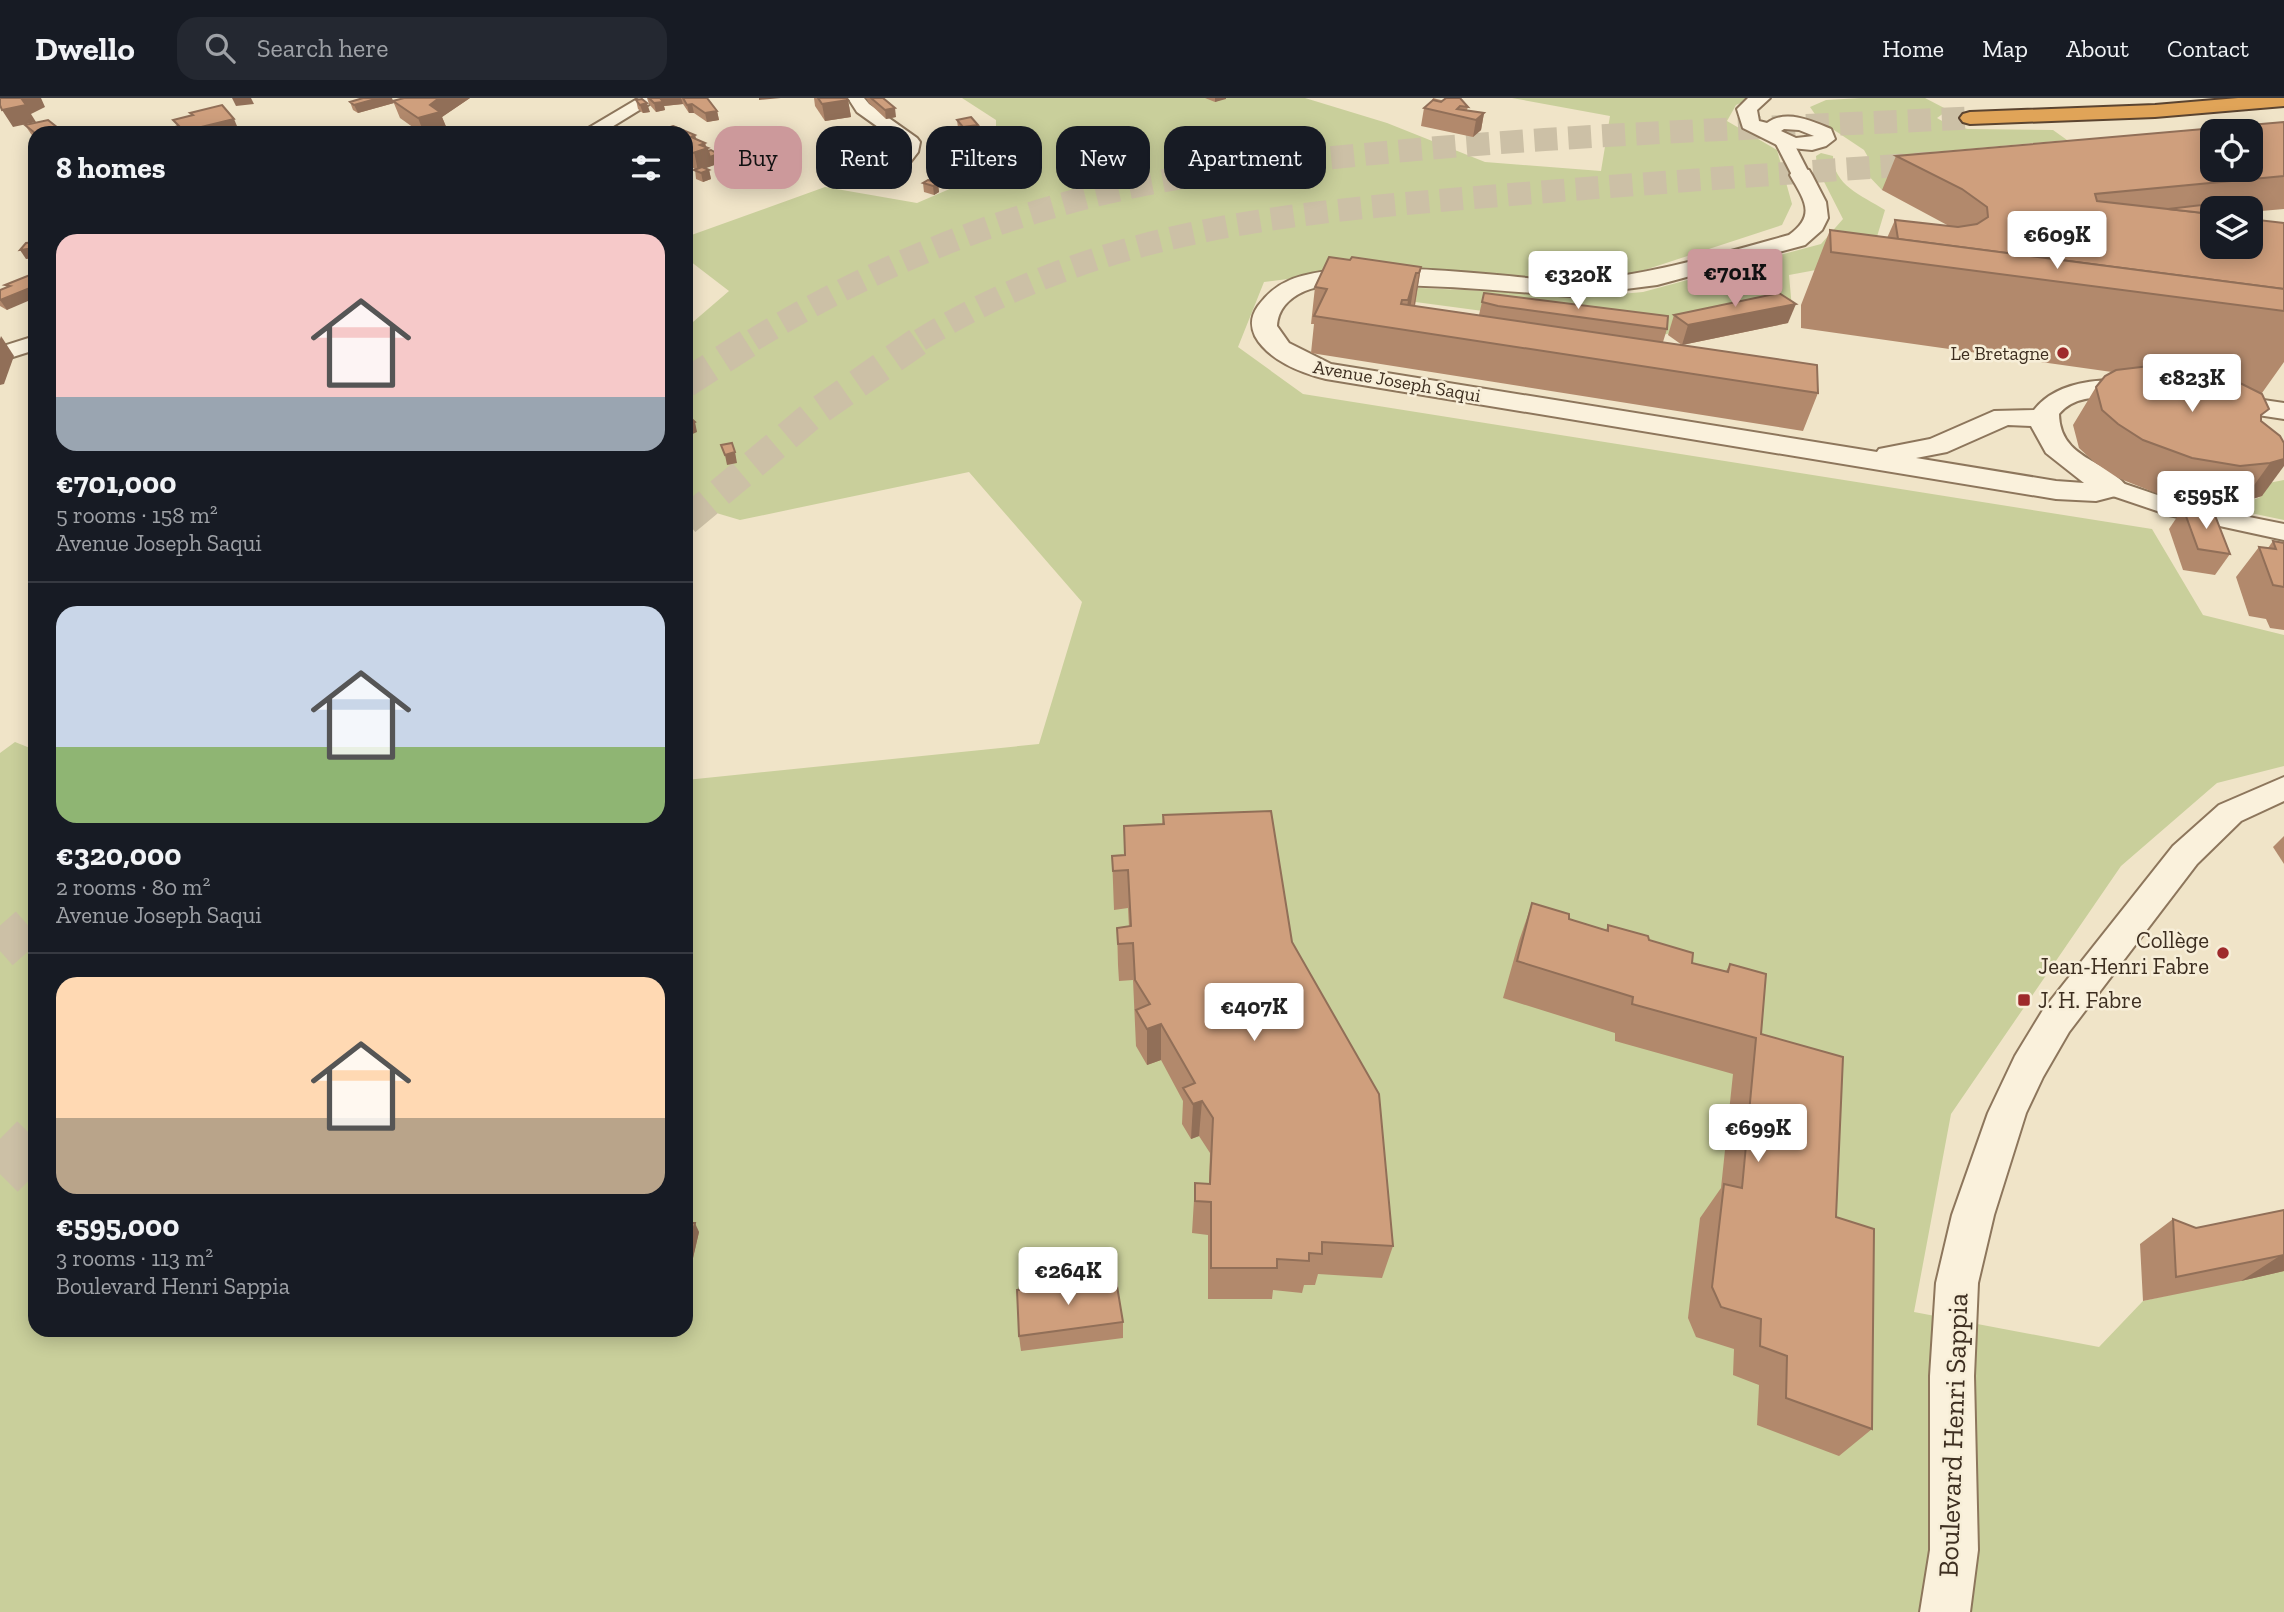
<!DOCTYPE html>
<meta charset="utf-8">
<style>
:root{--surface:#171b24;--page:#242831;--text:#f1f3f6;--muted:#9ea1a6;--line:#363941;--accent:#cc999b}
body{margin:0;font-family:"Zilla Slab",serif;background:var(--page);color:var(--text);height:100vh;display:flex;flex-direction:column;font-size:26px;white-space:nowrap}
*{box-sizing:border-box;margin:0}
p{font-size:23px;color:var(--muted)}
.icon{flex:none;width:38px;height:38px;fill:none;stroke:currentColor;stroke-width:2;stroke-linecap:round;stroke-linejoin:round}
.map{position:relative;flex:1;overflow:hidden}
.sheet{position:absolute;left:28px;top:28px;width:665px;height:1211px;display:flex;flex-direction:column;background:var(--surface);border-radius:21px;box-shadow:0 4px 18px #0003}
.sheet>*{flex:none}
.banner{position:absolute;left:714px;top:28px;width:665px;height:63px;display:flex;gap:14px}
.tools{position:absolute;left:2200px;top:21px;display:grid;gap:14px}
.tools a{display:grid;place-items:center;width:63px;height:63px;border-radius:14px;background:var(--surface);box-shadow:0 4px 18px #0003;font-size:35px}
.price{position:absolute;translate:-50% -60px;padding:0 16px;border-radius:7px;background:#fff;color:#222;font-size:23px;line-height:46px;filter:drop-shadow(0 2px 4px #0008)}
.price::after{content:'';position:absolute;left:50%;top:42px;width:21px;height:16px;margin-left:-10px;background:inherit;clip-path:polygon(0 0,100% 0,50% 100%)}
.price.selected{background:var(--accent);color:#111}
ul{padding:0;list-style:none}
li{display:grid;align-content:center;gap:14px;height:371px;padding:0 28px}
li+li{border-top:2px solid var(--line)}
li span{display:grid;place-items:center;height:217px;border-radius:21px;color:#555}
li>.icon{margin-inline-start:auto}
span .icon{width:126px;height:126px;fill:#fffc;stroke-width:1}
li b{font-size:30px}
h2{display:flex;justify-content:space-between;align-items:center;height:84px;padding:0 28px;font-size:30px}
.tag{padding:0 24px;border-radius:21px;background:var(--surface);box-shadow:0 4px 18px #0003;font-size:24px;line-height:63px}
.tag.selected{background:var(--accent);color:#111}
header{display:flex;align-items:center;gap:42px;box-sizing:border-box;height:98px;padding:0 35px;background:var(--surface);border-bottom:2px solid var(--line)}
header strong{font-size:33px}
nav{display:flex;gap:38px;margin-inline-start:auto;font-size:24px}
.search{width:490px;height:63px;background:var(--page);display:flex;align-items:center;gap:18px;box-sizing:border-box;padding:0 24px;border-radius:21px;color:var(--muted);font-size:26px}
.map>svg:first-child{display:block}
.green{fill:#c9cf9b}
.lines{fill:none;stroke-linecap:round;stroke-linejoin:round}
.motorway-tunnel-far3{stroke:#ccc0a6;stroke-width:23;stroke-dasharray:23 11;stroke-linecap:butt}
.motorway-tunnel-far2{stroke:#ccc0a6;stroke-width:29;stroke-dasharray:29 15;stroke-linecap:butt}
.motorway-tunnel-far1{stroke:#ccc0a6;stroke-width:38;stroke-dasharray:38 19;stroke-linecap:butt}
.motorway-tunnel{stroke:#ccc0a6;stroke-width:50;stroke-dasharray:50 25;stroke-linecap:butt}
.minor-casing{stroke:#8d765c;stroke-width:4}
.tertiary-casing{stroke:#8d765c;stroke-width:4}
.motorway-casing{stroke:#5b4430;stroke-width:4}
.minor{fill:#faf1dc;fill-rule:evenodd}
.tertiary{fill:#faf1dc;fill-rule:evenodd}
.motorway{fill:#e0a458;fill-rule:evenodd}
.wall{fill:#b2896c}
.shaded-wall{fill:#916f58}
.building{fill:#cf9f7d;stroke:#916f58;stroke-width:2;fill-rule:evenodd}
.poi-dot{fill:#9e2a2b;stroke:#f7eed8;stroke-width:2.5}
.labels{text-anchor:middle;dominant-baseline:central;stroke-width:5;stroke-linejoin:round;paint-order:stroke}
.far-poi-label{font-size:19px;fill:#3d2e20;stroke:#f7eed8;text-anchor:end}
.far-street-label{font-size:19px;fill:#3d2e20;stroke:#f7eed8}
.poi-label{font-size:23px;fill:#3d2e20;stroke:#f7eed8;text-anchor:end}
.near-street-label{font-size:28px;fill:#3d2e20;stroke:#f7eed8}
</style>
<header>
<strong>Dwello</strong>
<div class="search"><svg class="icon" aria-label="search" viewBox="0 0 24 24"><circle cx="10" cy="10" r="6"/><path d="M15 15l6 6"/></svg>Search here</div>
<nav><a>Home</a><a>Map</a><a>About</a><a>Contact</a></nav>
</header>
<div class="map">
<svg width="2284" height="1514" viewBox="0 0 2284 1514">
<rect width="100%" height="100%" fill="#f0e4c8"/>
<g class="green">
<path d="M962,0H1305L1387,25L1485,64L1601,73L1610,18L1512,0H1752L1736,7L1727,23L1777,52L1792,106L1782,127L1602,186L1345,174L1264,184L1238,249L1303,296L2152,431L2203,517L2284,537V668L2217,685L2121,768L1951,1016L1914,1214L2099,1249L2143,1203L2284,1171V1514H0V655L15,644L35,652V1232H686V682L1039,646L1082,504L969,374L740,422L686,406V230L729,193L686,160V139L825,89L917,105L996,71V22Z"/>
<path d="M1861,0H1925L1948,12L1937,20L1949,27L1968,31L2053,32L2067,42L1922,55L1908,59L1992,83L1882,92L1864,73L1868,59L1864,52L1819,22L1810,9L1826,2Z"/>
<path d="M1821,55L1833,58C1833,87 1861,97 1885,112L1870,162L1789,177L1792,210L1662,237L1348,195L1353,187L1599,198L1643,194L1821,146L1843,121L1817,70L1816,58Z"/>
<path d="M2284,382V422L2212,407L2256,401L2262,398L2258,387Z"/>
</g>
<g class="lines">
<g class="motorway-tunnel-far3">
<path d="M753,242C850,183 954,136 1063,106C1176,74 1295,63 1411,52C1597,35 1784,29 1970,20"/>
<path d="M920,242C1108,127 1292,115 1505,97C1648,85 1790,75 1933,65"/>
</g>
<g class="motorway-tunnel-far2">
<path d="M686,285L756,240"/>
<path d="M686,423L811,318L923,240"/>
</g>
<path class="motorway-tunnel-far1" d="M0,853L35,822"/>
<path class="motorway-tunnel" d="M0,1076L35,1041"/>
<defs>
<g id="minor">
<path d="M639,0H659L602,35H580Z"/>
<path d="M848,0H864L869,6L917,40L920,44L918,54L905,71H893L890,67L900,53L902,46L857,14Z"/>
<path d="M1783,37L1792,42L1810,77L1808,81L1801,83L1792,77L1774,42Z"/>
<path d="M35,238V252L0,263V249Z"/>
<path d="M2113,382L2184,406L2284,426V442L2169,417L2104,395L2100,390L2104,385Z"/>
<path d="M2284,679V703L2241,723L2197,766L2069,934L2043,979L2026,1015L1994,1117L1978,1185L1974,1278L1978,1452L1970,1514H1920L1930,1452V1278L1936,1185L1952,1117L1988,1015L2015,958L2043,912L2173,748L2219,707Z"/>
</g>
<g id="tertiary">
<path d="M1748,0H1770L1757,12L1759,23L1767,25C1786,11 1812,23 1831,31L1835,41L1826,48L1812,52L1781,49L1743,30L1737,11ZM1784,31L1799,32L1814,38L1796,40L1781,33Z"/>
<path d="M1801,71L1809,72L1812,77L1826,104L1828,120L1822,132L1805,147L1657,187L1571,198C1504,193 1436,186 1368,187C1348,187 1324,185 1305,193C1289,200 1278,211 1277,228L1289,245L1331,266L1877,354L1879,351L1930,341L1994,313L2034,312C2059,279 2117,278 2154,287L2158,293L2154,299C2124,306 2083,288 2059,316C2060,362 2107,361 2128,390L2123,396L2096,403L2056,401L1326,281C1301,275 1268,262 1255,238C1250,227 1251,218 1258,208C1265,199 1274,189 1286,184C1342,156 1505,179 1571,184C1646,178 1717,157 1789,137C1817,117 1804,102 1790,77L1793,72ZM2008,327L2031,328L2046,355L2084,385L2056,383L1916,360L1947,354Z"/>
<path d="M2216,295L2284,305V321L2206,309L2202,303L2206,297Z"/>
</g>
<path id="motorway" d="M2238,0H2284V8L2155,19L1970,26L1963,24L1960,20L1963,16L1970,14L2155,7Z"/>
</defs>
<use href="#minor" class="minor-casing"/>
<use href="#tertiary" class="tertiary-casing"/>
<use href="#motorway" class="motorway-casing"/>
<use href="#minor" class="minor"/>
<use href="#tertiary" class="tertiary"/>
<use href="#motorway" class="motorway"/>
</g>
<g class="wall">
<path d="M404,0H470L442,19L447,31L433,35H421L400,20L393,3Z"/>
<path d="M647,0H707L717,13L719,22L707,24L694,15H689L683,6L664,8L665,12L656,14L649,6Z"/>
<path d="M814,0H846L848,2L851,19L825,23L815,8Z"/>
<path d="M865,0H883L896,19L886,21L868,4L867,1Z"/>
<path d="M1205,0H1226L1215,4Z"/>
<path d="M1433,0L1468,9L1467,12L1484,15L1481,32L1473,39L1421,28L1424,10L1432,3Z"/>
<path d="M636,2L650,14L643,15L638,11Z"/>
<path d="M350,4L394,5L358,15L353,12Z"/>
<path d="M957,22L979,36L964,38L958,30Z"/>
<path d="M2284,24V111L2250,114V110H2212V149L2284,125V264L2262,295L2261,322L2280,338L2262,398L2242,404L2212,407L2166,399L2118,380L2094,364L2079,350L2073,327L2096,289L2112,274L1801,230V207L1830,132L1887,140L1895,122L1949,128L1882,92L1896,58Z"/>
<path d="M25,27L35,35V40L31,36Z"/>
<path d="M673,28L695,37L696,41L705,45L708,53L711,52L718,56L720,65L705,70L709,72L711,81L703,84L696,81L695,71L691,69L686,71V35H645L661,30L663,31Z"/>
<path d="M969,39V48L968,50L974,59L966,71L947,69L944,55L946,52V48Z"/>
<path d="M941,76L952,87L946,91L938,88L939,94L934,97L924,94L923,85L936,84L935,79Z"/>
<path d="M1421,169L1415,208L1479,217L1484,195L1667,231L1663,244L1818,295L1803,333L1311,255L1314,226H1311L1315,189Z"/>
<path d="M35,175L7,212L0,208V192L7,189L5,187Z"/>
<path d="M1674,217L1788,225L1682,247L1668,237Z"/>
<path d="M2183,410L2230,456L2215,477L2183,472L2169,431Z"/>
<path d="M2273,443L2284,445V532L2270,530L2266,521L2249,518L2236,479L2259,449L2268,450Z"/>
<path d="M1163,717L1292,844L1393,1148L1382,1180L1318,1176L1315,1187H1304L1302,1195L1273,1192L1272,1201H1208V1137L1192,1135L1195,1085L1209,1086L1210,1055L1199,1038L1191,1041L1182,1026L1183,1003L1161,962L1147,967L1136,948L1133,882L1119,883L1118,867L1117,830L1129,829L1128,810L1114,812L1112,758L1124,757V728L1162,726Z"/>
<path d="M2284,738V766L2273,749Z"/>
<path d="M1532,805L1569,821L1606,832L1608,827L1649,842L1692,865L1726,873L1730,866L1761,936L1836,1119L1872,1331L1839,1358L1757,1327L1759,1287L1733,1277L1734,1251L1696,1239L1688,1220L1700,1120L1721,1090L1733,976L1615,943V935L1503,900L1519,843Z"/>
<path d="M2284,1112V1173L2241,1183L2143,1203L2140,1146L2173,1121L2196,1130Z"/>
<path d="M686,1125L699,1134L693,1160H686Z"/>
<path d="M1123,1224V1240L1021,1253L1019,1238Z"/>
</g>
<g class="shaded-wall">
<path d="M21,0H41L45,9L31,16L36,24L13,29L2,12Z"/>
<path d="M232,0H251L254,6L236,8Z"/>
<path d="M379,0H392L394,5L358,15L354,7Z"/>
<path d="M439,0H470L442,19L447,31L433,35H424L418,20L430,7Z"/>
<path d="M659,0H681L683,6L664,8L665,12L656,14L654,5Z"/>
<path d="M759,0H781L759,2Z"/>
<path d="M1215,0H1226V1L1215,4Z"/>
<path d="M848,2L851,19L825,23L822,6Z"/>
<path d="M647,5L650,14L643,15L640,7Z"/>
<path d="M692,6L694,15H689L687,7Z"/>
<path d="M895,10L896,19L886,21L885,12Z"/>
<path d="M717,13L719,22L707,24L705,15Z"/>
<path d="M1484,15L1481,32L1473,39L1476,22Z"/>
<path d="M234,21L240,35H195L193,31Z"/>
<path d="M978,27L979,36L964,38L963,29Z"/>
<path d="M58,30L60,35H39Z"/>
<path d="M695,37L699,53L700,47L705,45L706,51L708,50L710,59L718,56L720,65L698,73L691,39Z"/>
<path d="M746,39L747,48L736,50L734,41Z"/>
<path d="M969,39V48L962,58L961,49Z"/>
<path d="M973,51L974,59L966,71L965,62Z"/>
<path d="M686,52L691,69L686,71Z"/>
<path d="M709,72L711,81L703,84L701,75Z"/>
<path d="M951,78L952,87L946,91L945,82Z"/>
<path d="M938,85L939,94L934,97L933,88Z"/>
<path d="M35,150V160L26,161L20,152Z"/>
<path d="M1421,169L1415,205L1413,212L1419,175Z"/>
<path d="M1416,175L1410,211L1404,232L1408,202Z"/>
<path d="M35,188V200L7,212L0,202Z"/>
<path d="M1796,206L1788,225L1682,247L1688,227Z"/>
<path d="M1,238L14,258L4,286L0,287V241Z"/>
<path d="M695,324L697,334L686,339V328Z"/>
<path d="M735,354L737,365L727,367L725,357Z"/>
<path d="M2284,361V368L2262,398L2242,404L2270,365Z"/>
<path d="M1161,926V962L1147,967V931Z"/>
<path d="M1202,1003L1199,1038L1191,1041L1193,1006Z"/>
<path d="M695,1125L699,1134L693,1160L688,1152Z"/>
<path d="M2284,1157V1173L2241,1183L2278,1159Z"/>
</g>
<g class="building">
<path d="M0,0H21L26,7L2,12L0,7Z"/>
<path d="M363,0H379L354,7L350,4Z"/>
<path d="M404,0H439L430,7L440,14L418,20L393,3Z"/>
<path d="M649,0H660L663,4L654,5Z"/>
<path d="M683,0H707L717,13L705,15L692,6L687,7Z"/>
<path d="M818,0H846L848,2L822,6Z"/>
<path d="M871,0H883L895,10L885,12Z"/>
<path d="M1446,0H1460L1468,9L1460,8L1457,11L1484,15L1476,22L1424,10L1433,2L1441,4Z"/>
<path d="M642,1L647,5L640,7L636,2Z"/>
<path d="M222,7L234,21L193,31L198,35H151L179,28L173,22L193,17L190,15Z"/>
<path d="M971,19L978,27L963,29L957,22Z"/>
<path d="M48,22L58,30L35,35L25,27Z"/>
<path d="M2284,24V78L2095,96L2097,103L2212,116V149H2250V121L2284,125V191L1898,141L1895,122L1958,129L1977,126L1988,119L1987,109L1962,91L1896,58ZM2212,33H2250V72H2212Z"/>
<path d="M673,28L695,37L691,39L705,45L700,47L708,50L693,55L686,52V35H659L656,34Z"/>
<path d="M661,30L663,31L656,34V35H645Z"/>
<path d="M743,36L746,39L734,41L732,38Z"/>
<path d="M954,38L969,39L961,49L973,51L965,62L946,60L949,56L944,55L949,48H946Z"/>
<path d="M711,52L718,56L710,59L708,53Z"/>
<path d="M702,69L709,72L701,75L694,72Z"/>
<path d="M941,76L951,78L945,82L935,79Z"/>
<path d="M928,82L938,85L933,88L923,85Z"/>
<path d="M2227,104L2230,110H2212V116L2168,111Z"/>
<path d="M1830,132L2284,191V213L1831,154Z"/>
<path d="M35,144V150L20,152L26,145Z"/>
<path d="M1329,159L1350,162L1352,159L1421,169L1419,175H1416L1408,202H1402L1401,206L1817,267L1818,295L1314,218L1327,191L1315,189Z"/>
<path d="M35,175V188L0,202V192L10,188L5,187Z"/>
<path d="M1484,195L1668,218L1667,231L1498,208L1482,204Z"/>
<path d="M1779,195L1796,206L1688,227L1674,217Z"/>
<path d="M2158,267L2205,274L2242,286L2262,296L2269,311L2261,317V323L2280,338L2284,345V361L2270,365L2240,368L2192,360L2143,342L2118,326L2102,312L2096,289L2105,278L2116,272Z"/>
<path d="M686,316L695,324L686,328Z"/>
<path d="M732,345L735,354L725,357L721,347Z"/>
<path d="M2183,410L2214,415L2230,456L2198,451Z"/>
<path d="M2273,443L2284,445V489L2273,487L2259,449L2276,451Z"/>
<path d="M1271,713L1292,844L1379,996L1393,1148L1322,1144V1156L1309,1155V1163L1277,1161V1170H1211V1104L1195,1103V1085L1210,1086L1213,1020L1202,1003L1193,1006L1183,990L1195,985L1161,926L1147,931L1136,912L1150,906L1135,882L1133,845L1118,846L1117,830L1131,828L1128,772L1113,773L1112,758L1125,757L1124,728L1164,726L1163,717Z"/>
<path d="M1532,805L1569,816V821L1608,833V827L1648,838L1649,842L1693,855L1692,865L1728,874L1730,866L1766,876L1761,936L1843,959L1836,1119L1874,1131L1872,1331L1786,1300L1787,1258L1760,1248L1761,1221L1721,1209L1712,1189L1724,1086L1742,1090L1756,940L1632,906L1633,899L1517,863Z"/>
<path d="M2284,1112V1157L2176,1179L2173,1121L2196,1130Z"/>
<path d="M686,1125H695L688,1152H686Z"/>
<path d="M1116,1182L1123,1224L1019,1238L1017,1192Z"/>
</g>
<g class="poi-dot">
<circle cx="2063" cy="255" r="7"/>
<circle cx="2223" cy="855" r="7"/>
<rect x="2017" y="895" width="14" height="14" rx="3.5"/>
</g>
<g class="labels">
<g class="far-poi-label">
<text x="2049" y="255">Le Bretagne</text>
</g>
<g class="far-street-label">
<text transform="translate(1397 283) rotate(10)">Avenue Joseph Saqui</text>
</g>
<g class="poi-label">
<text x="2209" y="842">Collège<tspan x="2209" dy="26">Jean-Henri Fabre</tspan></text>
<text x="2038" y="902" text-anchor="start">J. H. Fabre</text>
</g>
<g class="near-street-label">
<text transform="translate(1953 1337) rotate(-88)">Boulevard Henri Sappia</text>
</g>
</g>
</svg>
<div class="tools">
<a><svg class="icon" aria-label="locate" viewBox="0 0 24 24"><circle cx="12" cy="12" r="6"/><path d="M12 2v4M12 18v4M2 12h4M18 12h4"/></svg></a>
<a><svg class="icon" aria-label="layers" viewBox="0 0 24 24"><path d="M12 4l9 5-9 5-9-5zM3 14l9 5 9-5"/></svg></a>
</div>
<b class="price" style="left:2057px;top:173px">€609K</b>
<b class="price selected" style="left:1735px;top:211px">€701K</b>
<b class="price" style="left:1578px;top:213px">€320K</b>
<b class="price" style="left:2192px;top:316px">€823K</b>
<b class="price" style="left:2206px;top:433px">€595K</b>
<b class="price" style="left:1254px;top:945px">€407K</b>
<b class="price" style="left:1758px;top:1066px">€699K</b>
<b class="price" style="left:1068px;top:1209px">€264K</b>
<div class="banner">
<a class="tag selected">Buy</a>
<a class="tag">Rent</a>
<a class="tag">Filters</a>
<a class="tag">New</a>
<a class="tag">Apartment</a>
</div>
<section class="sheet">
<h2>8 homes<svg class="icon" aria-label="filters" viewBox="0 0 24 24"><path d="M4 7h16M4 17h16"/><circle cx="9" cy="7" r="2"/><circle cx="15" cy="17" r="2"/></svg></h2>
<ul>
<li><span style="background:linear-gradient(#f6c9c9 75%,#9aa5b1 0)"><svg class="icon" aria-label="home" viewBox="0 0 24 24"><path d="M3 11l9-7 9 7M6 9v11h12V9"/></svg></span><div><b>€701,000</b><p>5 rooms · 158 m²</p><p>Avenue Joseph Saqui</p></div></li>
<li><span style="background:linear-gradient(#c9d6e8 65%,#8fb573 0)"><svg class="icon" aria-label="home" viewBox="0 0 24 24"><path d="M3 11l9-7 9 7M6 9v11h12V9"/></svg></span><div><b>€320,000</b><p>2 rooms · 80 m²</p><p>Avenue Joseph Saqui</p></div></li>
<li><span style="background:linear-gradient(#ffd9b3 65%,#b9a48a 0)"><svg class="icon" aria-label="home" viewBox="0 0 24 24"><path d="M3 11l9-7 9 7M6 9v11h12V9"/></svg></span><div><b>€595,000</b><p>3 rooms · 113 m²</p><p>Boulevard Henri Sappia</p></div></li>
</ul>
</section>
</div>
